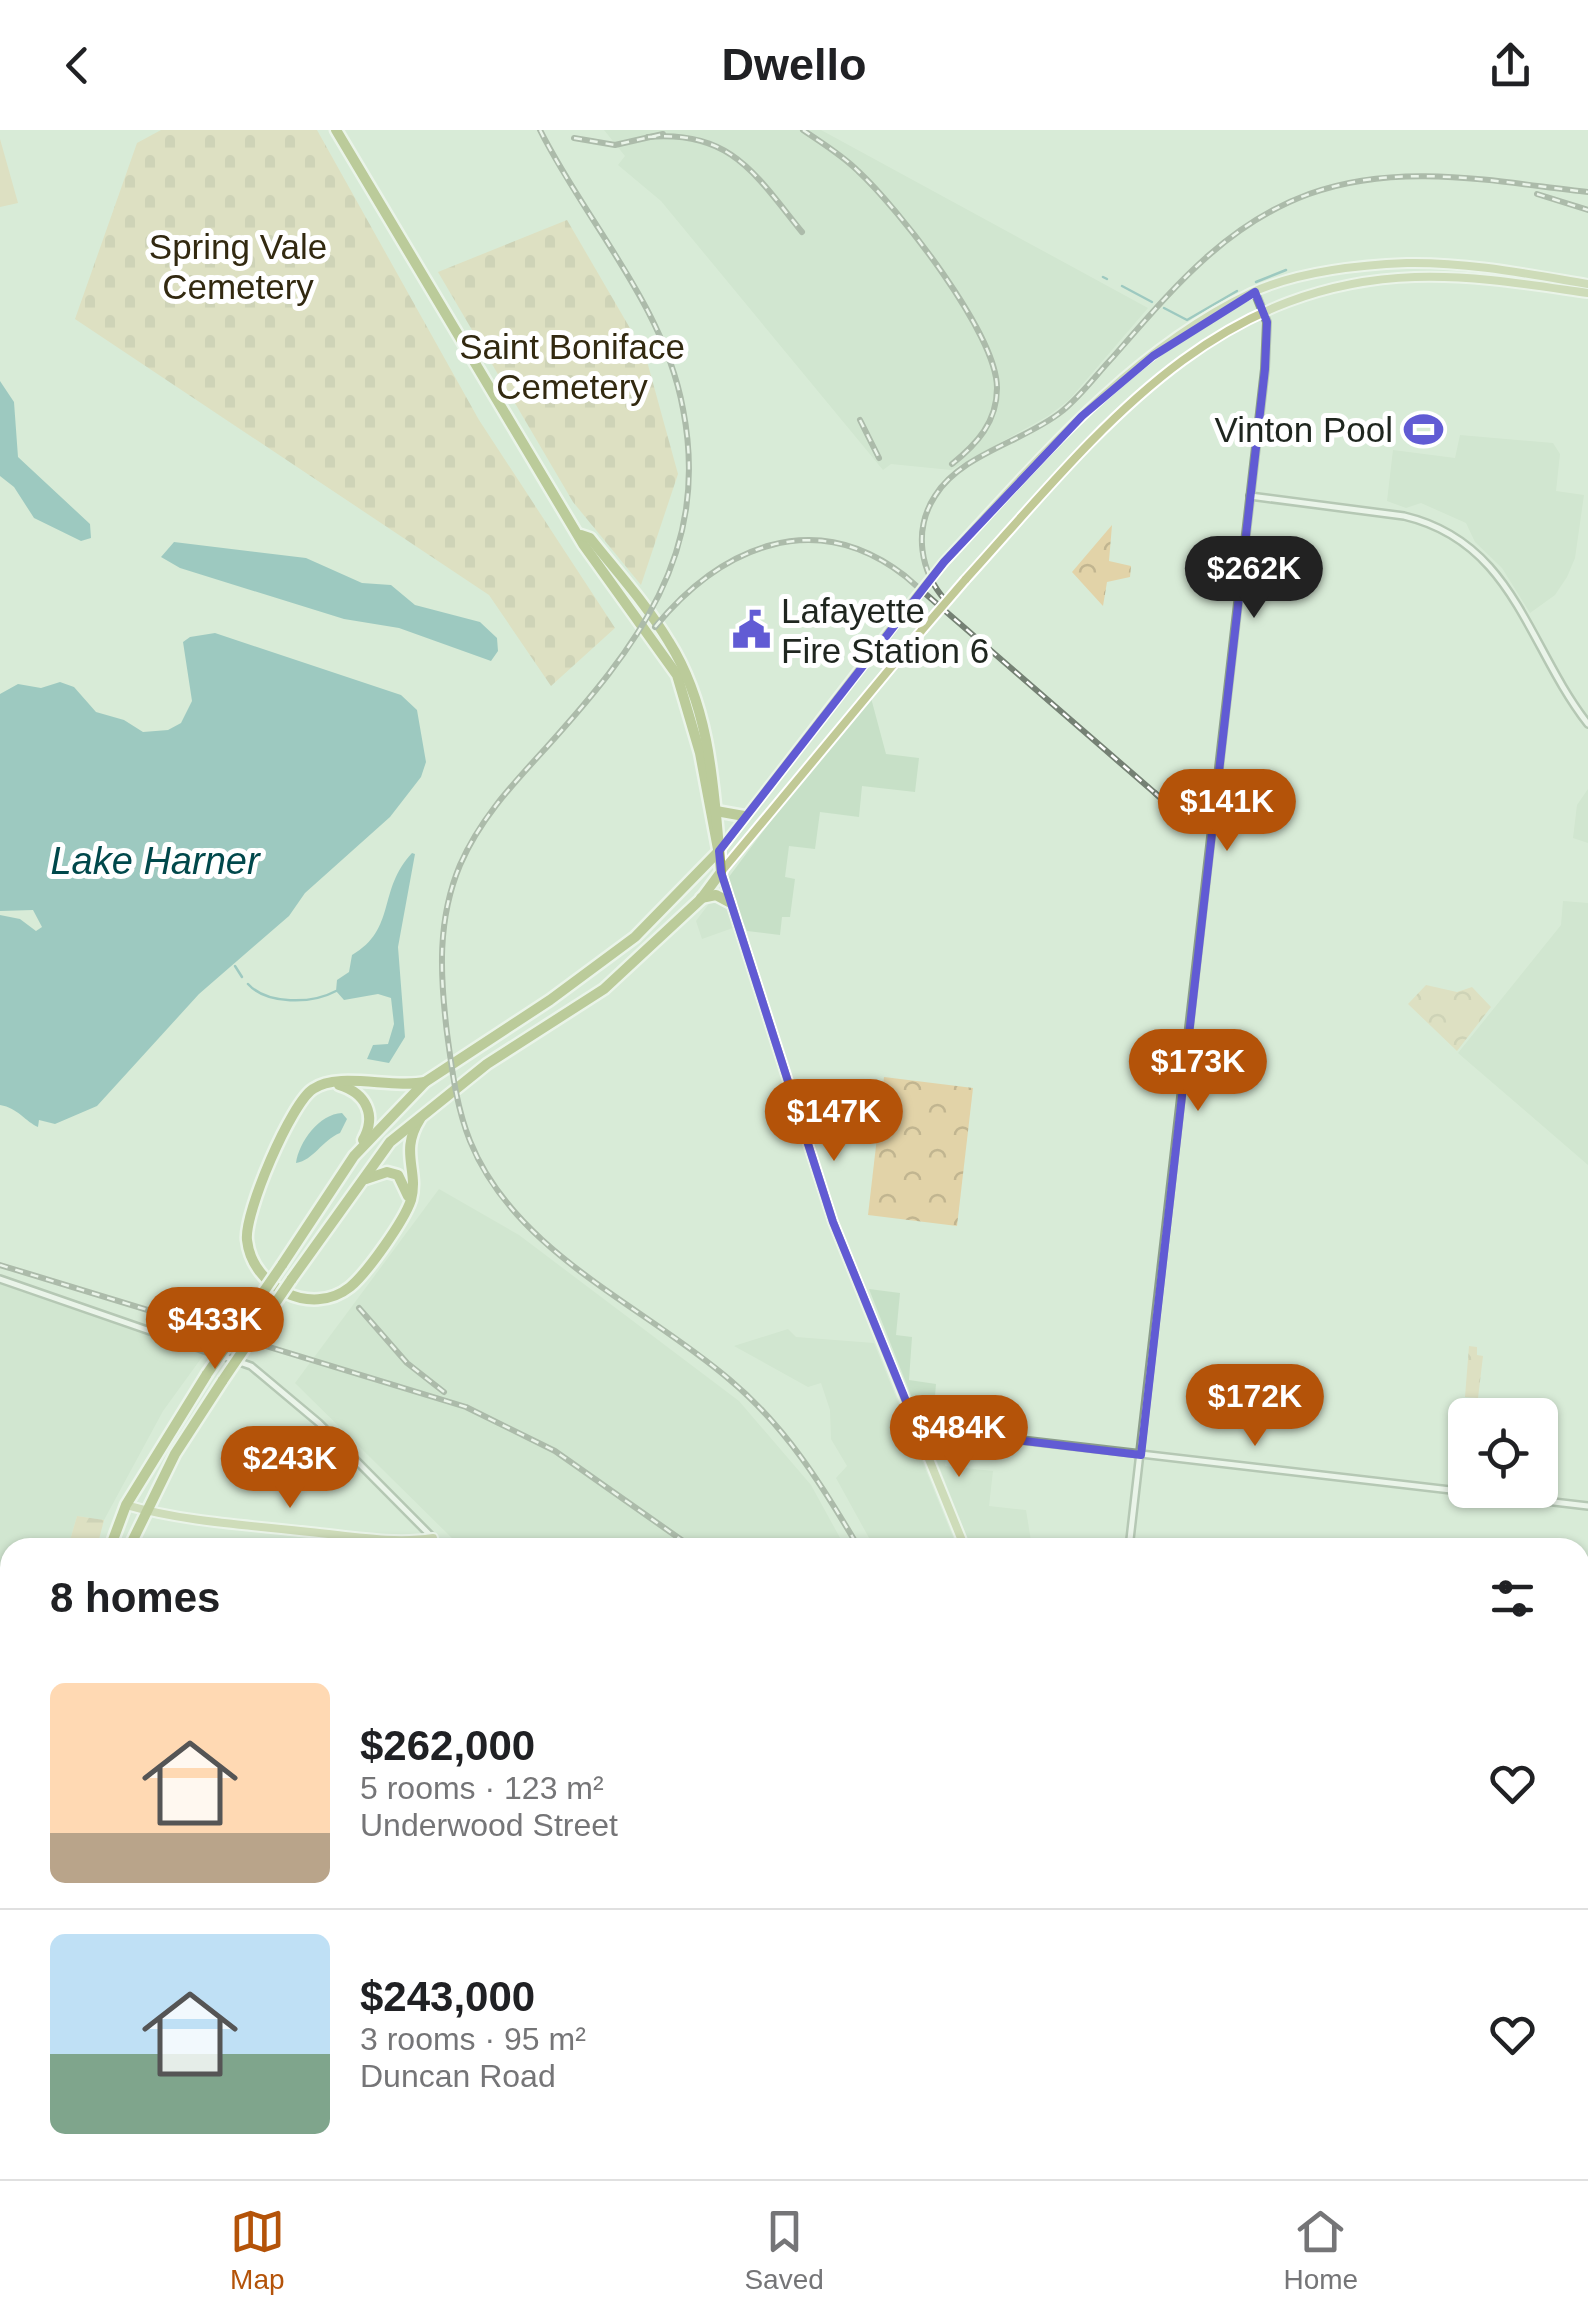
<!DOCTYPE html>
<meta charset="utf-8">
<style>
:root{--surface:#fff;--page:#f2f2f2;--text:#202124;--muted:#757577;--line:#e0e0e0;--accent:#b45309}
body{margin:0;font-family:Helvetica,sans-serif;background:var(--page);color:var(--text);height:100vh;display:flex;flex-direction:column;font-size:38px;white-space:nowrap}
*{box-sizing:border-box;margin:0}
p{font-size:32px;color:var(--muted)}
.icon{flex:none;width:55px;height:55px;fill:none;stroke:currentColor;stroke-width:2;stroke-linecap:round;stroke-linejoin:round}
.map{position:relative;flex:1;overflow:hidden}
.panel{position:absolute;left:0px;top:1408px;width:1590px;height:642px;display:flex;flex-direction:column;background:var(--surface);border-radius:30px 30px 0 0;box-shadow:0 2px 8px #0004}
.panel>*{flex:none}
.controls{position:absolute;left:1448px;top:1268px;display:grid;gap:20px}
.controls a{display:grid;place-items:center;width:110px;height:110px;border-radius:15px;background:var(--surface);box-shadow:0 2px 8px #0004;font-size:50px}
.price{position:absolute;translate:-50% -85px;padding:0 22px;border-radius:35px;background:var(--accent);color:#fff;font-size:32px;line-height:65px;filter:drop-shadow(0 2px 5px #0008)}
.price::after{content:'';position:absolute;left:50%;top:60px;width:30px;height:22px;margin-left:-15px;background:inherit;clip-path:polygon(0 0,100% 0,50% 100%)}
.price.on{background:#222;color:#fff}
ul{padding:0;list-style:none}
li{display:flex;align-items:center;gap:30px;height:250px;padding:0 50px}
li+li{border-top:2px solid var(--line)}
li span{display:grid;place-items:center;flex:none;width:280px;height:200px;border-radius:15px;color:#555}
li>.icon{margin-inline-start:auto}
span .icon{width:120px;height:120px;fill:#fffc;stroke-width:1}
li b{font-size:42px}
h2{display:flex;justify-content:space-between;align-items:center;height:120px;padding:0 50px;font-size:42px}
header{display:flex;justify-content:space-between;align-items:center;height:130px;padding:0 50px;background:var(--surface);font-size:45px;font-weight:700}
.tab-bar{display:flex;justify-content:space-around;align-items:center;height:140px;border-top:2px solid var(--line);background:var(--surface);font-size:28px;color:var(--muted)}
.tab-bar a{display:grid;justify-items:center;gap:5px}
.tab-bar .on{color:var(--accent)}
.map>svg:first-child{display:block}
.built{fill:#c7e0c7}
.green{fill:#e2d3a8}
.forest{fill:url(#forest-firs)}
.cemetery{fill:url(#cemetery-stones)}
.park{fill:url(#park-crowns)}
.water{fill:#56a1a5}
.lines{fill:none;stroke-linecap:round;stroke-linejoin:round}
.stream{stroke:#56a1a5;stroke-width:2.5}
.minor-casing{stroke:#8b9d8b;stroke-width:10}
.major-casing{stroke:#fff;stroke-width:12}
.highway-casing{stroke:#fff;stroke-width:15}
.minor{stroke:#fff;stroke-width:5}
.major{stroke:#c1c996;stroke-width:8}
.highway{stroke:#97a550;stroke-width:10}
.rail-casing{stroke:#758174;stroke-width:6}
.rail{stroke:#fff;stroke-width:2.5;stroke-dasharray:8;stroke-linecap:butt}
.major-bridge-casing{stroke:#fff;stroke-width:12;stroke-linecap:butt}
.highway-bridge-casing{stroke:#fff;stroke-width:15;stroke-linecap:butt}
.major-bridge{stroke:#c1c996;stroke-width:8}
.highway-bridge{stroke:#97a550;stroke-width:10}
.marked{fill:none;stroke:#615bd4;stroke-width:8;stroke-linejoin:round}
.labels{text-anchor:middle;dominant-baseline:central;stroke-width:10;stroke-linejoin:round;paint-order:stroke}
.park-label{font-size:35px;fill:#322910;stroke:#fff}
.poi-label{font-size:35px;fill:#1f261f;stroke:#fff;text-anchor:end}
.water-label{font-size:38px;font-style:italic;fill:#00484b;stroke:#fff}
</style>
<header><svg class="icon" aria-label="back" viewBox="0 0 24 24"><path d="M15 5l-7 7 7 7"/></svg>Dwello<svg class="icon" aria-label="share" viewBox="0 0 24 24"><path d="M12 15V3M7 8l5-5 5 5M5 13v7h14v-7"/></svg></header>
<div class="map">
<svg width="1588" height="2049" viewBox="0 0 1588 2049">
<defs>
<pattern id="forest-firs" width="22" height="20" patternUnits="userSpaceOnUse" patternTransform="scale(2.5)"><rect width="22" height="20" fill="#e2d3a8"/><path d="M5 1l3.5 6h-7zM16 11l3.5 6h-7z" fill="#c1b590"/></pattern>
<pattern id="cemetery-stones" width="16" height="16" patternUnits="userSpaceOnUse" patternTransform="scale(2.5)"><rect width="16" height="16" fill="#e2d3a8"/><path d="M2 7V4a2 2 0 0 1 4 0v3zM10 15v-3a2 2 0 0 1 4 0v3z" fill="#c1b590"/></pattern>
<pattern id="park-crowns" width="20" height="18" patternUnits="userSpaceOnUse" patternTransform="scale(2.5)"><rect width="20" height="18" fill="#e2d3a8"/><path d="M2 6a3 3 0 1 1 6 0M12 15a3 3 0 1 1 6 0" fill="none" stroke="#c1b590"/></pattern>
</defs>
<rect width="100%" height="100%" fill="#d8ebd7"/>
<g class="built">
<path d="M604,0H821L1148,178L1069,270L1048,286L951,340L891,334L883,340L661,71L618,35L625,26Z"/>
<path d="M1460,305L1553,313L1560,324L1556,361L1584,365L1575,428L1567,447L1555,465L1530,483L1502,438L1475,412L1466,393L1421,373L1406,378L1387,371L1393,320L1455,328Z"/>
<path d="M871,568L886,624L919,628L915,662L862,656L859,687L820,682L815,719L789,716L785,747L795,749L790,787H782L780,805L747,801L744,794L702,809L696,791L814,633Z"/>
<path d="M1588,659V713L1573,708L1577,675Z"/>
<path d="M1563,771L1588,773V1035L1458,923L1561,795Z"/>
<path d="M439,1059L519,1105L739,1271L811,1355L845,1417H461L295,1253Z"/>
<path d="M0,1154L205,1223L163,1281L104,1390L77,1386L68,1417L10,1418V1507L0,1505Z"/>
<path d="M869,1159L900,1163L896,1205L912,1207L909,1250L936,1254L933,1291L950,1294L945,1336L993,1341L989,1376L1026,1380L1032,1417H971Z"/>
<path d="M788,1199L796,1207L874,1213L957,1417H874L836,1348L847,1336L831,1309L830,1280L821,1253L808,1257L734,1216Z"/>
<path d="M1580,1982L1588,1983V2049H1567L1559,2040H1580Z"/>
</g>
<path class="green" d="M0,9L18,73L0,77Z"/>
<g class="forest">
<path d="M77,1386L104,1390L97,1417H68Z"/>
<path d="M0,1505L10,1507V1723L0,1758V1666L8,1634L0,1628Z"/>
</g>
<g class="cemetery">
<path d="M161,0H317L479,290L615,498L551,556L489,465L75,189L137,13Z"/>
<path d="M567,90L645,224L678,344L641,455L573,372L438,142Z"/>
<path d="M1580,1808L1588,1809V1971L1580,1970Z"/>
</g>
<g class="park">
<path d="M1112,395L1109,431L1131,436L1130,447L1107,452L1103,476L1072,442Z"/>
<path d="M1426,855L1457,862L1472,857L1491,877L1457,921L1408,874Z"/>
<path d="M884,947L973,958L957,1096L868,1085Z"/>
<path d="M1469,1216L1477,1217V1225L1483,1226L1478,1268L1465,1267Z"/>
<path d="M10,1936V2040H706L707,2049H0V1969Z"/>
<path d="M713,2040H1104L1130,2049H713Z"/>
</g>
<g class="water">
<path d="M0,251L14,272L18,327L90,394L91,408L81,411L34,388L14,357L0,346Z"/>
<path d="M174,412L306,428L362,453L391,455L415,475L480,492L497,508L498,521L491,531L399,498L344,489L180,438L161,427Z"/>
<path d="M215,503L401,565L417,580L426,632L421,647L390,687L305,763L289,786L199,864L97,976L55,994L39,990L38,997C26,992 18,978 0,975V785L20,789L36,801L42,797L33,780L0,781V564L18,554L41,558L60,552L74,557L96,582L124,590L143,602L168,600L181,593L192,571L183,512L190,507Z"/>
<path d="M412,723L415,724L398,817L405,907L389,933L367,929L373,915L388,914L394,894L391,868L378,864L344,870L336,861L337,850L349,842L352,825C397,799 377,760 412,723Z"/>
<path d="M342,983L347,989L340,1003C321,1011 314,1030 296,1033C299,1012 319,984 342,983Z"/>
</g>
<g class="lines">
<g class="stream">
<path d="M1103,147L1107,149"/>
<path d="M1256,152L1286,140"/>
<path d="M1122,156L1152,172"/>
<path d="M1164,178L1187,190L1237,161"/>
<path d="M235,836L242,847"/>
<path d="M248,854C267,875 312,874 336,861"/>
</g>
<defs>
<g id="minor">
<path d="M1250,366L1404,386C1514,412 1527,516 1588,594"/>
<path d="M0,1149L251,1236L319,1293L433,1408"/>
<path d="M917,1298L1588,1376"/>
<path d="M1129,1418L1265,239L1267,192L1255,162"/>
<path d="M1580,1676L1588,1677"/>
<path d="M1544,2040L1553,2049"/>
</g>
<g id="major">
<path d="M944,432C1035,334 1127,222 1251,163C1296,142 1357,135 1407,133C1468,132 1528,144 1588,154"/>
<path d="M965,450C1093,309 1206,154 1415,147C1473,145 1531,155 1588,163"/>
<path d="M922,500L721,742L833,1092L965,1418"/>
<path d="M719,721L903,483"/>
<path d="M126,1375C185,1392 248,1395 310,1402C351,1406 393,1414 433,1408"/>
<path d="M1580,1534L1588,1467"/>
<path d="M1580,1977L1588,1978"/>
<path d="M1484,2040L1493,2049"/>
</g>
<g id="highway">
<path d="M336,0L583,414L677,545L700,623L718,719"/>
<path d="M716,681L744,686"/>
<path d="M701,768L716,765L729,772"/>
<path d="M339,955C366,963 377,985 363,1010"/>
<path d="M420,989C399,1022 419,1040 411,1070C404,1091 367,1143 350,1157C311,1188 252,1157 247,1110C244,1083 291,973 313,959C338,941 392,959 425,952"/>
<path d="M366,1049L387,1042L398,1045L408,1066"/>
<path d="M282,1135L354,1026L425,952L550,870L635,807L719,721"/>
<path d="M291,1150L390,1012L487,934L604,859L701,769L721,742C714,665 712,580 669,512C647,475 617,442 590,408L581,405"/>
<path d="M110,1418L126,1375L207,1244"/>
<path d="M129,1418L175,1324L223,1250"/>
<path d="M0,1785L10,1750"/>
<path d="M0,1845L10,1810"/>
</g>
</defs>
<use href="#minor" class="minor-casing"/>
<use href="#major" class="major-casing"/>
<use href="#highway" class="highway-casing"/>
<use href="#minor" class="minor"/>
<use href="#major" class="major"/>
<use href="#highway" class="highway"/>
<defs>
<g id="rail">
<path d="M540,0C586,92 664,175 683,279C711,424 636,518 545,619C512,655 480,689 460,735C437,790 440,845 447,903C452,939 456,976 470,1011C515,1123 643,1175 730,1250C786,1297 822,1355 859,1418"/>
<path d="M803,0C822,13 842,25 858,41C899,79 997,204 997,258C997,292 977,314 952,334"/>
<path d="M648,7C731,0 755,44 802,102"/>
<path d="M574,8L615,15L663,4"/>
<path d="M1537,64L1588,80"/>
<path d="M860,290L879,328"/>
<path d="M946,471C920,442 913,400 935,366C961,324 1023,312 1061,282C1080,267 1096,245 1113,227C1171,161 1224,95 1309,64C1400,31 1496,52 1588,62"/>
<path d="M655,497C721,417 814,376 905,446L1163,670"/>
<path d="M1155,663L1185,690"/>
<path d="M0,1135L466,1277L555,1321L693,1418"/>
<path d="M359,1178L407,1233L444,1262"/>
<path d="M1495,2040L1504,2049"/>
<path d="M1527,2040L1536,2049"/>
</g>
</defs>
<use href="#rail" class="rail-casing"/>
<use href="#rail" class="rail"/>
<defs>
<g id="major-bridge">
<path d="M903,483L944,432"/>
<path d="M922,500L965,450"/>
</g>
<g id="highway-bridge">
<path d="M207,1244L282,1135"/>
<path d="M223,1250L291,1150"/>
</g>
</defs>
<use href="#major-bridge" class="major-bridge-casing"/>
<use href="#highway-bridge" class="highway-bridge-casing"/>
<use href="#major-bridge" class="major-bridge"/>
<use href="#highway-bridge" class="highway-bridge"/>
</g>
<path d="M0 0H1588V2049H0ZM1255,162L1267,192L1265,239L1141,1325L917,1298L833,1092L721,742L719,721L944,432L1082,286L1153,226Z" fill="#d8ebd7" fill-opacity=".55" fill-rule="evenodd"/>
<path class="marked" d="M1255,162L1267,192L1265,239L1141,1325L917,1298L833,1092L721,742L719,721L944,432L1082,286L1153,226Z"/>
<defs>
<symbol id="stadium-bare" viewBox="-9 -9 18 18"><path d="M0-5a6.5 5 0 1 0 0 10a6.5 5 0 1 0 0-10ZM-3.5-1.8h7v3.6h-7Z" fill="#615bd4" stroke="#fff" stroke-width="2.5" paint-order="stroke"/></symbol>
<symbol id="civic-bare" viewBox="-9 -9 18 18"><path d="M-.6-6.5H3V-4.5H.6V-3L4-1V1h2V6H-6V1h2V-1L-.6-3ZM-1.2 2.5V6h2.4V2.5Z" fill="#615bd4" stroke="#fff" stroke-width="2.5" paint-order="stroke"/></symbol>
</defs>
<g fill-rule="evenodd">
<use href="#stadium-bare" x="1396" y="272" width="55" height="55"/>
<use href="#civic-bare" x="724" y="472" width="55" height="55"/>
</g>
<g class="labels">
<g class="park-label">
<text x="238" y="116">Spring Vale<tspan x="238" dy="40">Cemetery</tspan></text>
<text x="572" y="216">Saint Boniface<tspan x="572" dy="40">Cemetery</tspan></text>
</g>
<g class="poi-label">
<text x="1393" y="299">Vinton Pool</text>
<text x="781" y="480" text-anchor="start">Lafayette<tspan x="781" dy="40">Fire Station 6</tspan></text>
</g>
<g class="water-label">
<text x="155" y="731">Lake Harner</text>
</g>
</g>
</svg>
<div class="controls">
<a><svg class="icon" aria-label="locate" viewBox="0 0 24 24"><circle cx="12" cy="12" r="6"/><path d="M12 2v4M12 18v4M2 12h4M18 12h4"/></svg></a>
</div>
<b class="price on" style="left:1254px;top:491px">$262K</b>
<b class="price" style="left:1227px;top:724px">$141K</b>
<b class="price" style="left:1198px;top:984px">$173K</b>
<b class="price" style="left:834px;top:1034px">$147K</b>
<b class="price" style="left:215px;top:1242px">$433K</b>
<b class="price" style="left:1255px;top:1319px">$172K</b>
<b class="price" style="left:959px;top:1350px">$484K</b>
<b class="price" style="left:290px;top:1381px">$243K</b>
<section class="panel">
<h2>8 homes<svg class="icon" aria-label="filters" viewBox="0 0 24 24"><path d="M4 7h16M4 17h16"/><circle cx="9" cy="7" r="2"/><circle cx="15" cy="17" r="2"/></svg></h2>
<ul>
<li><span style="background:linear-gradient(#ffd9b3 75%,#b9a48a 0)"><svg class="icon" aria-label="home" viewBox="0 0 24 24"><path d="M3 11l9-7 9 7M6 9v11h12V9"/></svg></span><div><b>$262,000</b><p>5 rooms · 123 m²</p><p>Underwood Street</p></div><svg class="icon" aria-label="heart" viewBox="0 0 24 24"><path d="M12 20l-8-8c-3-5 5-10 8-4 3-6 11-1 8 4z"/></svg></li>
<li><span style="background:linear-gradient(#bfe0f5 60%,#7fa58c 0)"><svg class="icon" aria-label="home" viewBox="0 0 24 24"><path d="M3 11l9-7 9 7M6 9v11h12V9"/></svg></span><div><b>$243,000</b><p>3 rooms · 95 m²</p><p>Duncan Road</p></div><svg class="icon" aria-label="heart" viewBox="0 0 24 24"><path d="M12 20l-8-8c-3-5 5-10 8-4 3-6 11-1 8 4z"/></svg></li>
</ul>
</section>
</div>
<nav class="tab-bar">
<a class="on"><svg class="icon" aria-label="map" viewBox="0 0 24 24"><path d="M3 6l6-2 6 2 6-2v14l-6 2-6-2-6 2zM9 4v14M15 6v14"/></svg>Map</a>
<a><svg class="icon" aria-label="saved" viewBox="0 0 24 24"><path d="M7 4h10v16l-5-4-5 4z"/></svg>Saved</a>
<a><svg class="icon" aria-label="home" viewBox="0 0 24 24"><path d="M3 11l9-7 9 7M6 9v11h12V9"/></svg>Home</a>
</nav>
